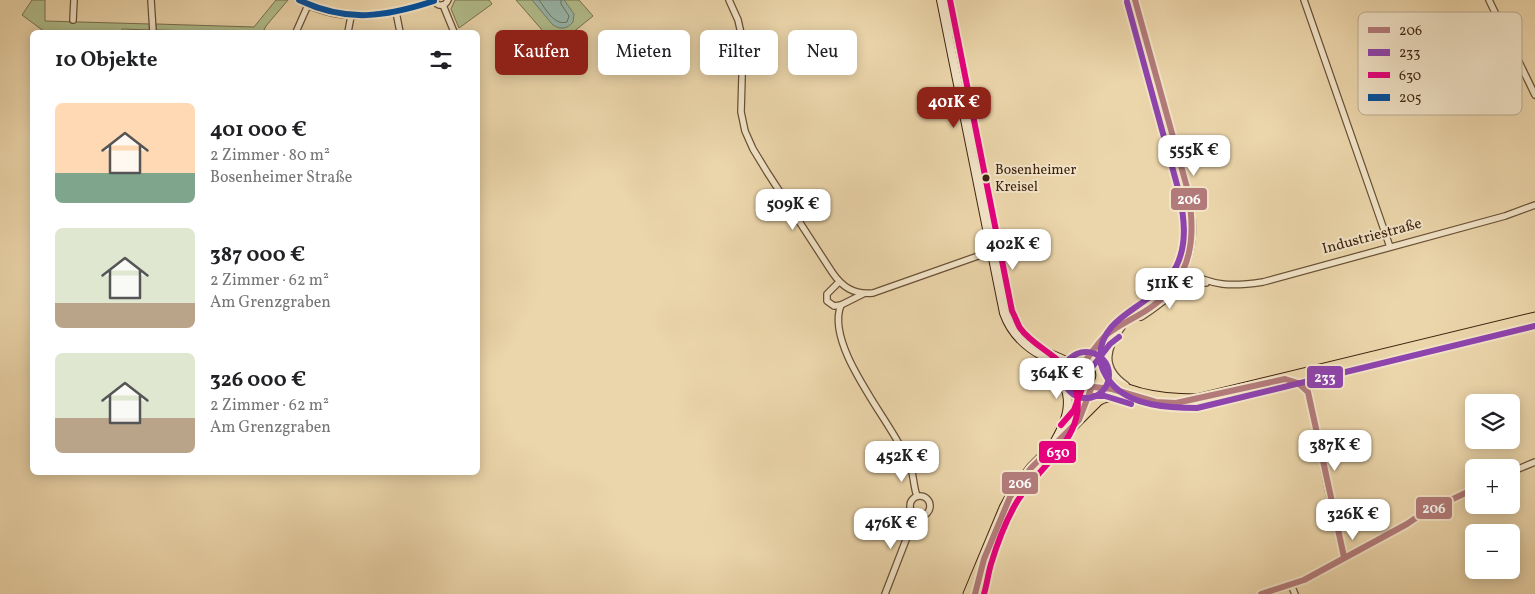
<!DOCTYPE html>
<html lang="de">
<meta charset="utf-8">
<style>
:root{--surface:#fff;--page:#f6f6f6;--text:#202124;--muted:#757577;--accent:#8f2418}
body{margin:0;font-family:Vollkorn,serif;background:var(--page);color:var(--text);height:100vh;display:flex;flex-direction:column;font-size:19px;white-space:nowrap}
*{box-sizing:border-box;margin:0}
p{font-size:16px;color:var(--muted)}
.icon{flex:none;width:28px;height:28px;fill:none;stroke:currentColor;stroke-width:2;stroke-linecap:round;stroke-linejoin:round}
.map{position:relative;flex:1;overflow:hidden}
.details{position:absolute;left:30px;top:30px;width:450px;height:445px;display:flex;flex-direction:column;background:var(--surface);border-radius:8px;box-shadow:0 2px 12px #0003}
.details>*{flex:none}
.guide{position:absolute;left:495px;top:30px;width:475px;height:45px;display:flex;gap:10px}
.tools{position:absolute;left:1465px;top:394px;display:grid;gap:10px}
.tools a{display:grid;place-items:center;width:55px;height:55px;border-radius:8px;background:var(--surface);box-shadow:0 2px 12px #0003;font-size:25px}
.price{position:absolute;translate:-50% -42px;padding:0 11px;border-radius:10px;background:#fff;color:#222;font-size:16px;line-height:32px;filter:drop-shadow(0 1px 2px #0008)}
.price::after{content:'';position:absolute;left:50%;top:30px;width:15px;height:11px;margin-left:-8px;background:inherit;clip-path:polygon(0 0,100% 0,50% 100%)}
.price.selected{background:var(--accent);color:#fff}
ul{padding:0;list-style:none}
li{display:flex;align-items:center;gap:15px;height:125px;padding:0 25px}
li span{display:grid;place-items:center;flex:none;width:140px;height:100px;border-radius:8px;color:#555}
li>.icon{margin-inline-start:auto}
span .icon{width:60px;height:60px;fill:#fffc;stroke-width:1}
li b{font-size:21px}
h2{display:flex;justify-content:space-between;align-items:center;height:60px;padding:0 25px;font-size:21px}
.chip{padding:0 18px;border-radius:8px;background:var(--surface);box-shadow:0 2px 12px #0003;font-size:18px;line-height:45px}
.chip.selected{background:var(--accent);color:#fff}
.map>svg:first-child{display:block}
.green{fill:#b2be8c;stroke:#78704e}
.water{fill:#98b8ac;stroke:#747c6e}
.lines{fill:none;stroke-linecap:round;stroke-linejoin:round}
.shore{stroke:#6b6e5e;stroke-width:1}
.street-casing{stroke:#695036;stroke-width:8}
.secondary-casing{stroke:#3e2310;stroke-width:10}
.primary-casing{stroke:#3e2310;stroke-width:11}
.street{stroke:#f2e4c8;stroke-width:5.5}
.secondary{stroke:#f2e4c8;stroke-width:8}
.primary{stroke:#ebd5aa;stroke-width:9}
.bus-1-casing{stroke:#f2e4c8;stroke-width:10}
.bus-2-casing{stroke:#f2e4c8;stroke-width:10}
.bus-3-casing{stroke:#f2e4c8;stroke-width:10}
.bus-4-casing{stroke:#f2e4c8;stroke-width:10}
.bus-1{stroke:#b27b7a;stroke-width:6}
.bus-2{stroke:#8e44ad;stroke-width:6}
.bus-3{stroke:#e5007d;stroke-width:6}
.bus-4{stroke:#004f9f;stroke-width:6}
.bus-dot{fill:#3e2310;stroke:#f2e4c8;stroke-width:2}
.labels{text-anchor:middle;dominant-baseline:central;stroke-width:4;stroke-linejoin:round;paint-order:stroke}
.bus-label{font-size:14px;fill:#3e2310;stroke:#f2e4c8;text-anchor:start}
.street-label{font-size:15px;fill:#3e2310;stroke:#f2e4c8}
.key{fill:#f2e4c8;stroke:#bcaa91;stroke-width:1}
.key-label{font-size:14px;fill:#3e2310}
.line-badge{stroke:#f2e4c8;stroke-width:2}
.badge-label{font-size:14px;text-anchor:middle;font-weight:bold;fill:#fff}
</style>
<div class="map">
<svg width="1535" height="594" viewBox="0 0 1535 594">
<rect width="100%" height="100%" fill="#ebd5aa"/>
<filter id="stains"><feTurbulence type="fractalNoise" baseFrequency=".004" numOctaves="4"/><feColorMatrix values="0 0 0 0 .2 0 0 0 0 .09 0 0 0 0 .02 0 0 0 .5 -.17"/></filter>
<radialGradient id="worn" r=".72"><stop offset=".6" stop-color="#630" stop-opacity="0"/><stop offset="1" stop-color="#630" stop-opacity=".3"/></radialGradient>
<g class="green">
<path d="M32,0H45V21L150,24V30L122,29L121,32H45L22,15Z"/>
<path d="M276,0H288L266,26L263,32H204L198,31L156,30V24L254,27Z"/>
<path d="M455,0H489L492,4L459,28L451,9Z"/>
<path d="M516,0H579L593,16L556,46Z"/>
<circle cx="1086" cy="375" r="11"/>
</g>
<path class="water" d="M532,0H564L574,14L573,22C567,29 561,30 553,25Z"/>
<g class="lines">
<path class="shore" d="M539,0C546,9 554,26 567,22L569,16L561,4V0"/>
<defs>
<g id="street">
<path d="M151,0L153,32"/>
<path d="M299,0C341,25 390,16 434,1"/>
<path d="M434,0C437,7 445,7 448,0"/>
<path d="M729,0L738,20L743,42L741,112L745,131L753,149L767,172L832,272C842,287 854,295 873,293L981,255L997,251"/>
<path d="M1304,0L1390,247"/>
<path d="M1489,0L1535,95"/>
<path d="M443,5L454,32"/>
<path d="M396,12L400,32"/>
<path d="M73,20L74,0"/>
<path d="M296,32L308,5"/>
<path d="M348,32L351,16"/>
<path d="M1184,271C1214,286 1230,287 1263,282L1505,216L1535,205"/>
<path d="M839,282L827,294V301L834,306L841,305L863,294"/>
<path d="M841,305C824,347 893,423 909,463C914,473 913,486 917,496"/>
<path d="M1141,317C1162,305 1180,282 1206,283"/>
<path d="M1122,327C1106,348 1101,368 1126,385"/>
<path d="M1086,360C1093,351 1100,340 1108,334C1122,323 1139,315 1154,305C1193,276 1198,236 1188,191L1135,0"/>
<path d="M1097,365L1100,351L1107,339"/>
<path d="M1287,379C1297,381 1302,383 1308,392L1333,512L1344,557"/>
<path d="M1308,392L1311,379L1317,371"/>
<path d="M1511,472L1535,462"/>
<circle cx="920" cy="506" r="10"/>
<path d="M1291,585L1295,594"/>
<path d="M885,594L916,514"/>
<path d="M1261,594L1304,580L1407,524L1423,513L1474,489"/>
</g>
<g id="secondary">
<path d="M941,0L1004,313C1011,333 1024,346 1043,356C1054,362 1065,366 1071,377"/>
<path d="M946,0L952,30"/>
<path d="M966,103L975,145"/>
<path d="M982,176L993,228"/>
<path d="M1011,318L1023,336L1028,340"/>
<path d="M1048,353L1064,360L1077,363"/>
<path d="M1046,360C1073,387 1074,409 1055,441"/>
</g>
<g id="primary">
<circle cx="1086" cy="375" r="15"/>
<path d="M1101,374C1126,395 1164,399 1196,399L1535,317"/>
<path d="M1094,387H1106L1120,391"/>
<path d="M1076,422L1080,407L1079,388"/>
<path d="M968,594L1004,508L1010,497L1031,468L1098,401C1113,392 1126,397 1143,399"/>
<path d="M975,594L980,576"/>
</g>
</defs>
<use href="#street" class="street-casing"/>
<use href="#secondary" class="secondary-casing"/>
<use href="#primary" class="primary-casing"/>
<use href="#street" class="street"/>
<use href="#secondary" class="secondary"/>
<use href="#primary" class="primary"/>
<defs>
<g id="bus-1">
<path d="M1086,360C1092,352 1098,343 1105,336C1120,323 1139,317 1154,305C1193,276 1196,236 1188,191L1135,0"/>
<path d="M1094,387L1112,389L1156,402L1176,403L1285,379L1298,383L1308,392L1344,557"/>
<path d="M975,594L984,559L1010,497L1031,468L1079,420L1091,389"/>
<path d="M1261,594L1304,580L1407,524L1423,513L1474,489"/>
</g>
<g id="bus-2">
<path d="M1127,2L1179,192C1184,217 1188,243 1176,267C1170,278 1161,288 1151,296C1130,313 1100,325 1100,357C1100,367 1105,376 1112,384C1131,406 1170,408 1197,408L1535,326"/>
<circle cx="1086" cy="375" r="23"/>
<path d="M1093,366L1110,344L1119,337"/>
<path d="M1094,396H1105L1131,404"/>
</g>
<g id="bus-3">
<path d="M950,0L1012,311C1015,316 1017,323 1020,328C1035,349 1063,355 1073,381C1095,435 1037,465 1015,505C1005,523 997,544 991,564C988,574 987,584 984,594"/>
<path d="M1061,425L1074,410L1083,386"/>
</g>
<path id="bus-4" d="M299,0C347,23 385,17 434,1"/>
</defs>
<use href="#bus-1" class="bus-1-casing"/>
<use href="#bus-2" class="bus-2-casing"/>
<use href="#bus-3" class="bus-3-casing"/>
<use href="#bus-4" class="bus-4-casing"/>
<use href="#bus-1" class="bus-1"/>
<use href="#bus-2" class="bus-2"/>
<use href="#bus-3" class="bus-3"/>
<use href="#bus-4" class="bus-4"/>
</g>
<circle class="bus-dot" cx="986" cy="178" r="4.5"/>
<g class="labels">
<g class="bus-label">
<text x="995" y="170">Bosenheimer<tspan x="995" dy="17">Kreisel</tspan></text>
</g>
<g class="street-label">
<text transform="translate(1372 237) rotate(-15)">Industriestraße</text>
</g>
</g>
<rect x="1358" y="12" width="164" height="103" rx="8" class="key"/>
<rect x="1368" y="27" width="22" height="6" fill="#b27b7a"/>
<rect x="1368" y="49" width="22" height="7" fill="#8e44ad"/>
<rect x="1368" y="72" width="22" height="6" fill="#e5007d"/>
<rect x="1368" y="94" width="22" height="7" fill="#004f9f"/>
<g class="key-label">
<text x="1399" y="35">206</text>
<text x="1399" y="57">233</text>
<text x="1399" y="80">630</text>
<text x="1399" y="102">205</text>
</g>
<g class="line-badge">
<rect x="1170" y="187" width="38" height="24" rx="5" fill="#b27b7a"/>
<rect x="1306" y="365" width="38" height="24" rx="5" fill="#8e44ad"/>
<rect x="1038" y="440" width="39" height="24" rx="5" fill="#e5007d"/>
<rect x="1001" y="471" width="38" height="24" rx="5" fill="#b27b7a"/>
<rect x="1415" y="496" width="38" height="24" rx="5" fill="#b27b7a"/>
</g>
<g class="badge-label">
<text x="1189" y="204">206</text>
<text x="1325" y="382">233</text>
<text x="1058" y="457">630</text>
<text x="1020" y="488">206</text>
<text x="1434" y="513">206</text>
</g>
<rect width="100%" height="100%" filter="url(#stains)"/>
<rect width="100%" height="100%" fill="url(#worn)"/>
</svg>
<div class="tools">
<a><svg class="icon" aria-label="layers" viewBox="0 0 24 24"><path d="M12 4l9 5-9 5-9-5zM3 14l9 5 9-5"/></svg></a>
<a>+</a>
<a>−</a>
</div>
<b class="price selected" style="left:954px;top:129px">401K €</b>
<b class="price" style="left:1194px;top:177px">555K €</b>
<b class="price" style="left:793px;top:231px">509K €</b>
<b class="price" style="left:1013px;top:271px">402K €</b>
<b class="price" style="left:1170px;top:310px">511K €</b>
<b class="price" style="left:1057px;top:400px">364K €</b>
<b class="price" style="left:1335px;top:472px">387K €</b>
<b class="price" style="left:902px;top:483px">452K €</b>
<b class="price" style="left:1353px;top:541px">326K €</b>
<b class="price" style="left:891px;top:550px">476K €</b>
<div class="guide">
<a class="chip selected">Kaufen</a>
<a class="chip">Mieten</a>
<a class="chip">Filter</a>
<a class="chip">Neu</a>
</div>
<section class="details">
<h2>10 Objekte<svg class="icon" aria-label="filters" viewBox="0 0 24 24"><path d="M4 7h16M4 17h16"/><circle cx="9" cy="7" r="2"/><circle cx="15" cy="17" r="2"/></svg></h2>
<ul>
<li><span style="background:linear-gradient(#ffd9b3 70%,#7fa58c 0)"><svg class="icon" aria-label="home" viewBox="0 0 24 24"><path d="M3 11l9-7 9 7M6 9v11h12V9"/></svg></span><div><b>401 000 €</b><p>2 Zimmer · 80 m²</p><p>Bosenheimer Straße</p></div></li>
<li><span style="background:linear-gradient(#dfe7d0 75%,#b9a48a 0)"><svg class="icon" aria-label="home" viewBox="0 0 24 24"><path d="M3 11l9-7 9 7M6 9v11h12V9"/></svg></span><div><b>387 000 €</b><p>2 Zimmer · 62 m²</p><p>Am Grenzgraben</p></div></li>
<li><span style="background:linear-gradient(#dfe7d0 65%,#b9a48a 0)"><svg class="icon" aria-label="home" viewBox="0 0 24 24"><path d="M3 11l9-7 9 7M6 9v11h12V9"/></svg></span><div><b>326 000 €</b><p>2 Zimmer · 62 m²</p><p>Am Grenzgraben</p></div></li>
</ul>
</section>
</div>
